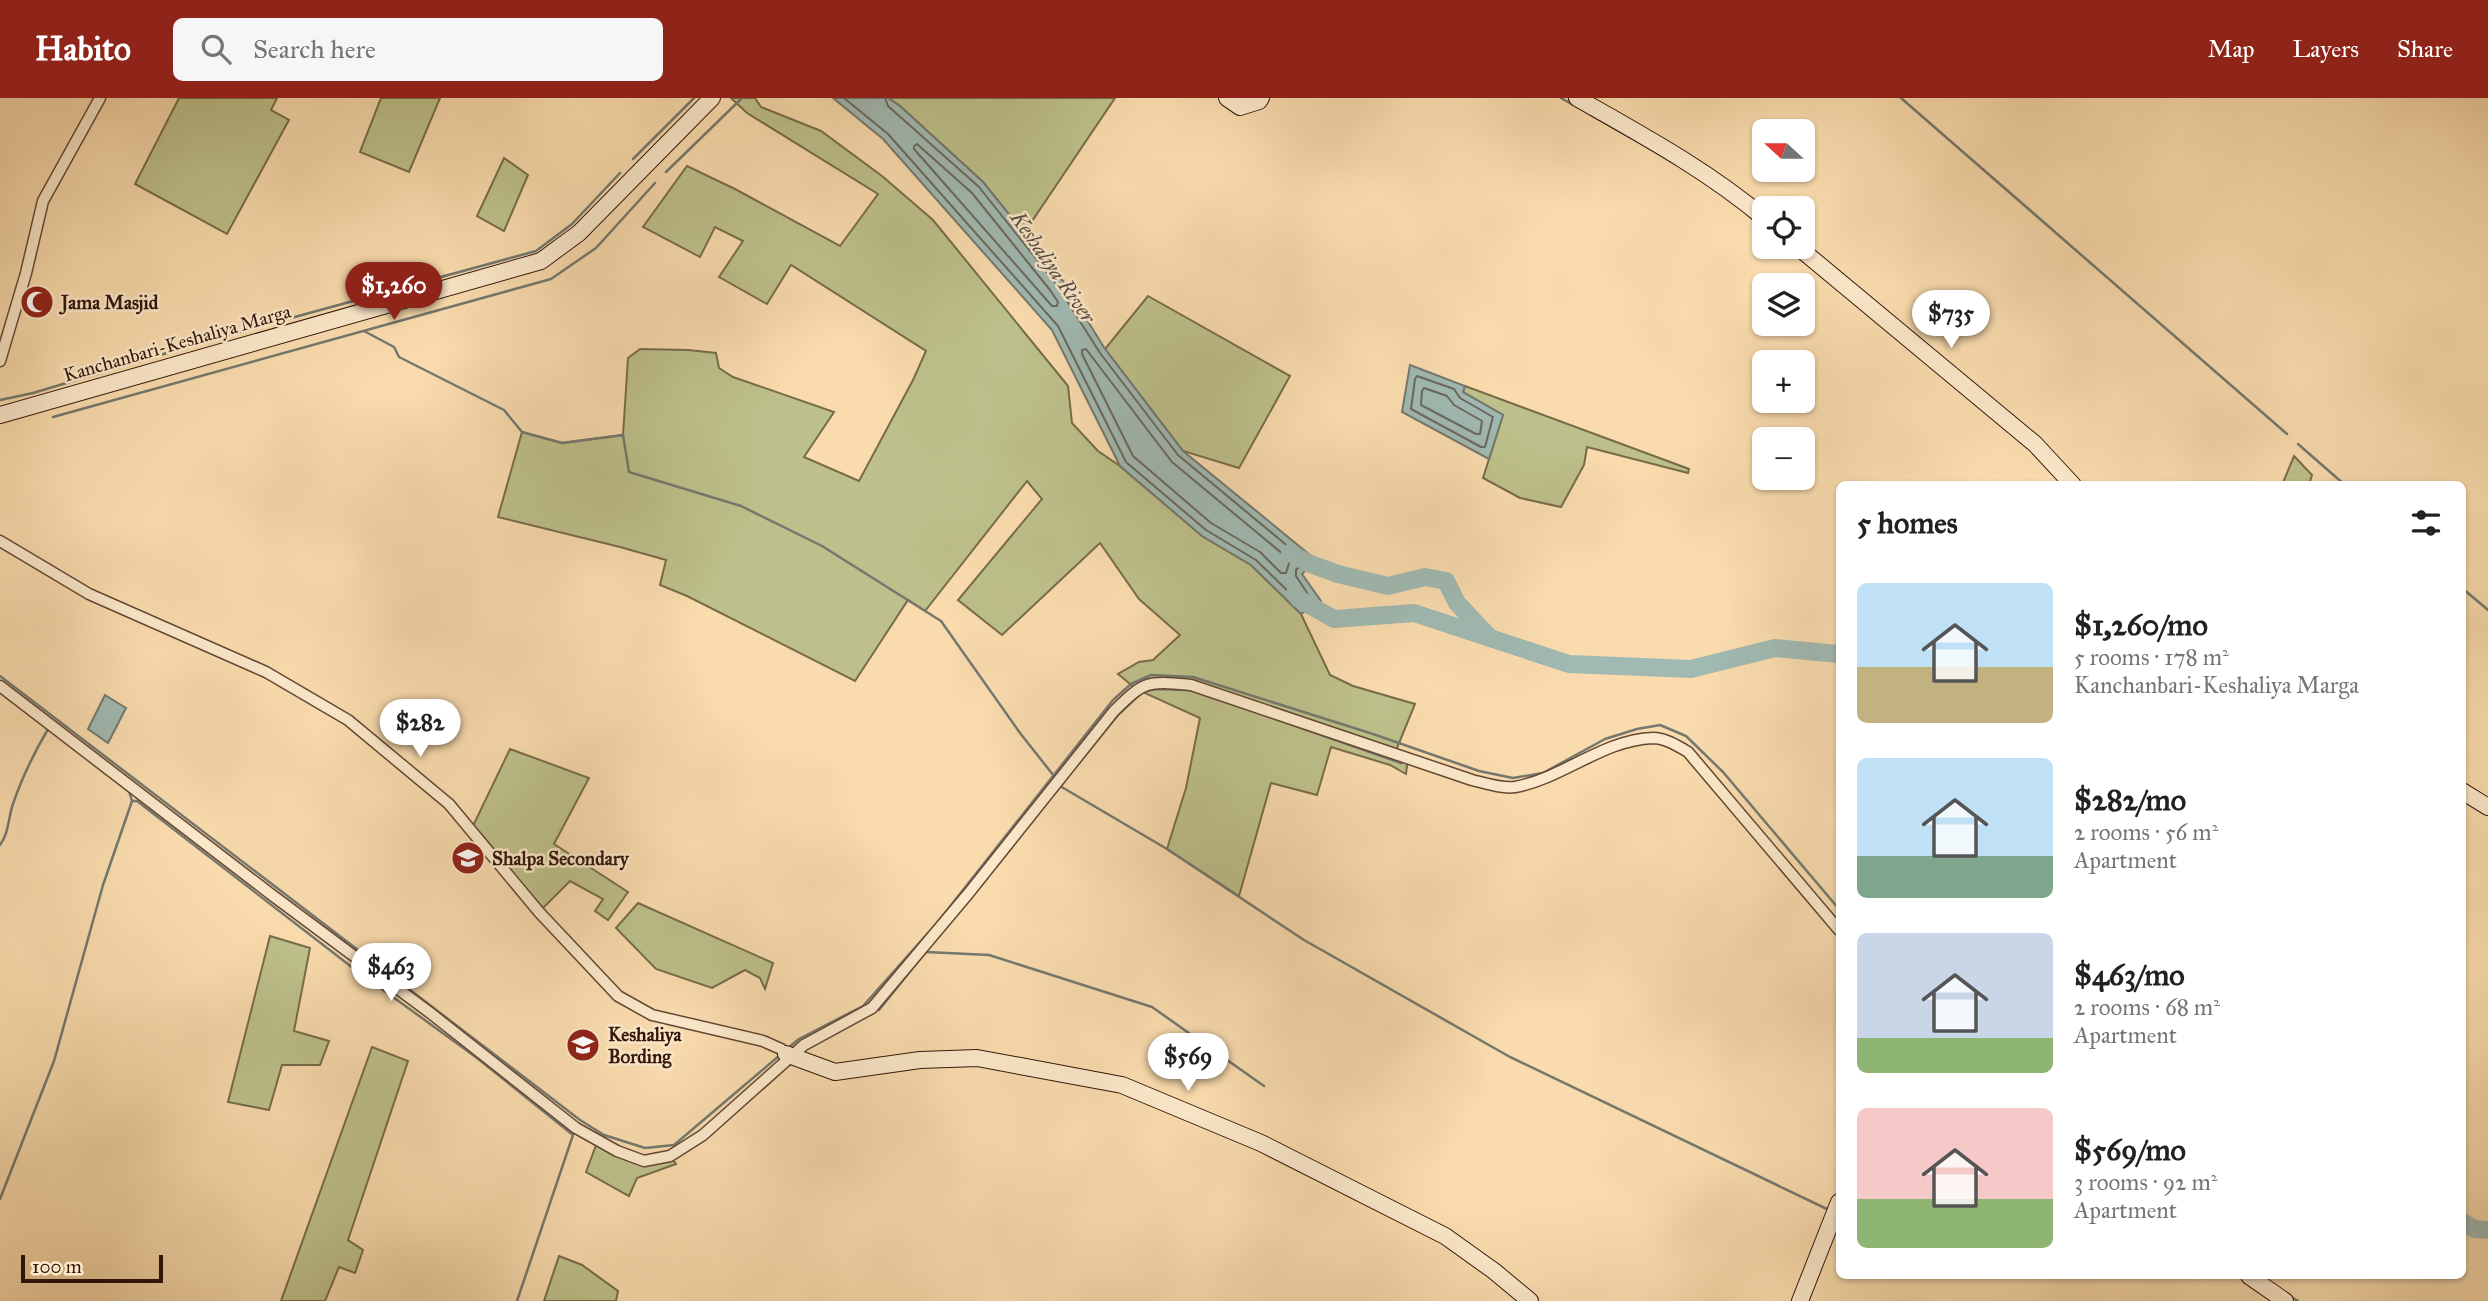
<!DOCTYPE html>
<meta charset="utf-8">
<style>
:root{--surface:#fff;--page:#f6f6f6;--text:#202124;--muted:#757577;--accent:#8f2418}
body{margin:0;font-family:"IM FELL Great Primer",serif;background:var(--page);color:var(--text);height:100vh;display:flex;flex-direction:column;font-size:26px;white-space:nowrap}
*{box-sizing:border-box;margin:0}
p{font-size:23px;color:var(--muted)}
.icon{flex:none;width:38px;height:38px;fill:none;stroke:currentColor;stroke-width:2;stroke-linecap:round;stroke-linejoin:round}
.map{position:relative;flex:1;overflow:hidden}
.side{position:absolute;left:1836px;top:383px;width:630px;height:798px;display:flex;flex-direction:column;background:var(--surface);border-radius:10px;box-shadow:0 2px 5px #0004}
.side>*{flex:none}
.needle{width:46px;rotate:291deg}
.buttons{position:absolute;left:1752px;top:21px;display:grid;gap:14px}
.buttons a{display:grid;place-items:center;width:63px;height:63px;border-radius:10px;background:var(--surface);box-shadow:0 2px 5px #0004;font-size:35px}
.scale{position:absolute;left:21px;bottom:18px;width:142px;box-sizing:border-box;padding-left:7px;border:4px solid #33160a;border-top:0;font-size:19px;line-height:24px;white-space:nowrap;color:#33160a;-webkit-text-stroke:5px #fbe8ca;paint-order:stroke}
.price{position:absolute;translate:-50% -60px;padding:0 16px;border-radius:24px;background:#fff;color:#222;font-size:23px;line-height:46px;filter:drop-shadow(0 2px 4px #0008)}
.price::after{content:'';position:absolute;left:50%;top:42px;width:21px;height:16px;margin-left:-10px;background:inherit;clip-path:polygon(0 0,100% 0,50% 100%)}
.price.active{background:var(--accent);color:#fff}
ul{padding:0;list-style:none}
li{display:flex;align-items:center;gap:21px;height:175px;padding:0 21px}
li span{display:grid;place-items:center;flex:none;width:196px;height:140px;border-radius:10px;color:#555}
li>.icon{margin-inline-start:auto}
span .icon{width:84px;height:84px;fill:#fffc;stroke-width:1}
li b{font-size:30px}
h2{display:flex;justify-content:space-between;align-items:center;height:84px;padding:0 21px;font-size:30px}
header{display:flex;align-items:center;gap:42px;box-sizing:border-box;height:98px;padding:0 35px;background:var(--accent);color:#fff}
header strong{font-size:33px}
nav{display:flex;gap:38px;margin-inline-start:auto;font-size:24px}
.search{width:490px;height:63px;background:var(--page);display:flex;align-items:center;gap:18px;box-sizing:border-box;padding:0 24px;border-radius:10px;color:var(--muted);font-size:26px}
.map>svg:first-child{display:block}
.green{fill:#bdc08a;stroke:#786b4a;stroke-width:2}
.water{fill:#a0b9b2;stroke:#74786f;stroke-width:2}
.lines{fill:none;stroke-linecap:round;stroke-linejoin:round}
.shore{stroke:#6a685e;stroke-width:2}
.stream{stroke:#74786f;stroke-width:2.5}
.river{stroke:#a0b9b2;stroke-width:18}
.street-casing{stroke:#644733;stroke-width:13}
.secondary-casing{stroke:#33160a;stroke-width:18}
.street{stroke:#fbe8ca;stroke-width:10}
.secondary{stroke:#fbe8ca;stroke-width:16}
.labels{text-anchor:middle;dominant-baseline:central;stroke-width:5;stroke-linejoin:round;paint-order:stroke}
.poi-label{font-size:19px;font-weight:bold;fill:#33160a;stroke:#fbe8ca;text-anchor:start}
.street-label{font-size:19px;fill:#33160a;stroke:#fbe8ca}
.water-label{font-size:21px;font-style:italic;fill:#594f45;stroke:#fbe8ca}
</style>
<header>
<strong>Habito</strong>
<div class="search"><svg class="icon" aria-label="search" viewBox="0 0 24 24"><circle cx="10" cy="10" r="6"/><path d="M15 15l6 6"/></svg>Search here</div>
<nav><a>Map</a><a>Layers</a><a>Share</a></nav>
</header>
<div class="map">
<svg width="2488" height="1203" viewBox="0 0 2488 1203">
<rect width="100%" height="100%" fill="#f9dbad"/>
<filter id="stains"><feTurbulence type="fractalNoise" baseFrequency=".00286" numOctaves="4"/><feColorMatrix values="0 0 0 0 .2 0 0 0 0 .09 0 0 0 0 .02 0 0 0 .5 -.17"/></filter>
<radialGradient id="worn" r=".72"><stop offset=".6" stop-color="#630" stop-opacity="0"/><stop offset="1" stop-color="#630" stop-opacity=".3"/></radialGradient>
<g class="green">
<path d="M179,0H277L271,12L289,22L227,136L135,86Z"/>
<path d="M381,0H440L409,74L360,54Z"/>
<path d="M731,0H755L761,9L821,33L882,78L933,122L1068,288L1072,325L1098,353L1120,368L1202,438L1251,467L1301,516L1330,577L1353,588L1415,606L1395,655L1408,660L1406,676L1390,667L1331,649L1317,697L1271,685L1239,798L1167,751L1186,690L1200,620L1136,591L1118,576L1139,564L1153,562L1180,537L1139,501L1100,445L1002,537L958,502L1042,401L1027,383L925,513L908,502L855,583L687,498L660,487L666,462L620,449L498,419L522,334L562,345L623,337L628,260L640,251L688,252L716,255L719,270L733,279L834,314L804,359L859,383L913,282L926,253L791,167L767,206L719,179L743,143L715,129L700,159L643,129L687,68L735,91L840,148L878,96L747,15Z"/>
<path d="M888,0H1115L1024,135L983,84L900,8Z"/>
<path d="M504,60L528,77L504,133L477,118Z"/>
<path d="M1148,198L1290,278L1239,370L1183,353L1105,251Z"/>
<path d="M1465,288L1689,371L1688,375L1587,349L1584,367L1561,409L1520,400L1483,380L1503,317L1463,294Z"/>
<path d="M2294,358L2312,377L2309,387H2282Z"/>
<path d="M510,651L589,680L554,746L628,794L608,822L595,813L603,801L570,783L539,814L471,732Z"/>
<path d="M638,805L773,865L765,891L760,880L745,872L712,890L656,871L616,830Z"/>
<path d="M270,838L310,850L294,933L329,943L320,967H282L269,1012L228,1004Z"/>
<path d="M372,949L408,963L348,1142L363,1152L355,1175L339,1169L325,1203H281Z"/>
<path d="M598,1042L644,1063L670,1058L676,1066L637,1080L629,1098L586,1074Z"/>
<path d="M559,1158L582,1167L618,1193L616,1203H544Z"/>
</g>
<g class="water">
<path d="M833,0H888L900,8L983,84L1063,183L1105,251L1183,353L1315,461L1302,476L1321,503L1301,516L1251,467L1202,438L1120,368L1052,232L883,41Z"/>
<path d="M1410,267L1465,288L1463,294L1503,317L1489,361L1402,314Z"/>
<path d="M105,597L126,610L108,645L88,631Z"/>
</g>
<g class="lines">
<g class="shore">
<path d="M844,0L888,36L1058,228L1126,364L1206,432L1256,462L1300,505L1308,503L1309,498L1296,478V472L1303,464L1302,460L1178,357L1100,255L1057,187L979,89L888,8L885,0"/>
<path d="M917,46L972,95L1050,192L1058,204L1057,208H1052L914,51V48Z"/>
<path d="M1086,251L1172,364L1290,462L1286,475H1281L1260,454L1211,425L1133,358L1082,256V252Z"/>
<path d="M1417,278L1454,291L1460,300L1493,319L1485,349H1481L1411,311L1415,281Z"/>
<path d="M1424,290L1447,298L1454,307L1482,323L1480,336H1476L1421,307L1422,293Z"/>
</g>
<g class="stream">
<path d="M1561,0L1631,40"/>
<path d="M1901,0L2287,336"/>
<path d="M633,61L694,0"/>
<path d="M666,74L742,0"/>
<path d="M364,233L394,249L399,259L504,312L522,334L562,345L623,337L629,374L741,408L822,448L941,523L1020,635L1054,678"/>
<path d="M0,302L33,295L207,243L536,153L572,126L620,75"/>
<path d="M53,319L551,181L596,150L655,85"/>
<path d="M2298,346L2345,387"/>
<path d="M2462,490L2488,512"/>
<path d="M0,578L580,1022L604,1037L645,1050L674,1047L780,957"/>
<path d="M1146,593L1155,591L1191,592"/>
<path d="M1267,618L1401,665"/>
<path d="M1060,688L1167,751L1304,842L1510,959L1829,1112"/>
<path d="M1053,697L1118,617L1140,596"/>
<path d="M132,703H137L353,870L477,960L573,1037L517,1203"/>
<path d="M0,747C9,735 8,720 13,706C22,679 34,655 48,631"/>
<path d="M926,854L989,857L1152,909L1264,988"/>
<path d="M879,912L925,855"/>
<path d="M788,950L799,941L863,908L937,825L1113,602L1131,586L1151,577L1193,579L1373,636L1479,673L1513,680L1543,675L1605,641L1637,631L1660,627L1686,638L1723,674L1839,811"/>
<path d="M0,1101L54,963L103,787L132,703L129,693"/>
<path d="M2290,1198L2298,1203"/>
</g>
<g class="river">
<path d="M1290,455L1308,465L1338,476L1388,488L1425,479L1446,483L1457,505L1488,538"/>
<path d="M1295,495L1299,501L1334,521L1414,515L1569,566L1691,571L1775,550L1839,556"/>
<path d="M2462,1124L2475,1131L2488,1132"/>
</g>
<defs>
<g id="street">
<path d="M0,263L26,175L43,103L100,0"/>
<path d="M0,443L89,496L266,574L348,622L449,706L539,814L618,898L652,917L763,943L781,951L786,956"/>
<path d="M0,588L272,797L429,914L576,1030L617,1053L644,1063L670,1058L703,1037L804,947L872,910L968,796L1114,613C1145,582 1148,583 1191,587L1472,682C1485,685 1502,691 1515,689C1564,680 1602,642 1653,640C1665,640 1678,648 1688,654L1839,832"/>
</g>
<g id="secondary">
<path d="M1227,0L1240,9L1259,3L1261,0"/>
<path d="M1577,0C1642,37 1707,72 1764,120"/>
<path d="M1798,149L2035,346L2073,387"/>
<path d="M0,317L541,163L579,135L712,0"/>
<path d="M2462,693L2488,709"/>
<path d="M786,956L835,974L920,962L977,960L1122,987L1261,1045L1445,1138L1494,1173L1530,1203"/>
<path d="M2249,1178L2285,1203"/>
<path d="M1800,1203L1839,1104"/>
</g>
</defs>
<use href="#street" class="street-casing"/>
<use href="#secondary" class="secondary-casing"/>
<use href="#street" class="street"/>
<use href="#secondary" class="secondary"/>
</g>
<defs>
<symbol id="mosque-disc" viewBox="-11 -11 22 22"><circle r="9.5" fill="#8f2418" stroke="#fbe8ca"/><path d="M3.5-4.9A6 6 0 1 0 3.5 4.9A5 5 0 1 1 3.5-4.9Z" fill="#fff"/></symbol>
<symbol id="school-disc" viewBox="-11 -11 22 22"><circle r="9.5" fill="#8f2418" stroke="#fbe8ca"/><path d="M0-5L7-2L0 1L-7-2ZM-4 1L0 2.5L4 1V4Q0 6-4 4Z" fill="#fff"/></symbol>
</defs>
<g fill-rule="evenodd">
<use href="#mosque-disc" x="18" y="185" width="38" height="38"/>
<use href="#school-disc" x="449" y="741" width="38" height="38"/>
<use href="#school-disc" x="564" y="928" width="38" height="38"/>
</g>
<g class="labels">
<g class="poi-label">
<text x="61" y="204">Jama Masjid</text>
<text x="492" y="760">Shalpa Secondary</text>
<text x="608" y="936">Keshaliya<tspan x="608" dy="22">Bording</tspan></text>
</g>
<g class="street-label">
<text transform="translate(177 245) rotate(-16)">Kanchanbari-Keshaliya Marga</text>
</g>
<g class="water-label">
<text transform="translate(1053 169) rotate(55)">Keshaliya River</text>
</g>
</g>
<rect width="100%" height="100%" filter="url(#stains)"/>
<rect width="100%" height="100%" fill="url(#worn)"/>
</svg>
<div class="buttons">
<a><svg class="needle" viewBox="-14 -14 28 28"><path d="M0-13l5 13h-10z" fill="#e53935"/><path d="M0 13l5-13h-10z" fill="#757577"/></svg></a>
<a><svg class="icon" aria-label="locate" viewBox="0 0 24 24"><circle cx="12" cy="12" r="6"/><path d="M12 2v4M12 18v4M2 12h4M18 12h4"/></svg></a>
<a><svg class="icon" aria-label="layers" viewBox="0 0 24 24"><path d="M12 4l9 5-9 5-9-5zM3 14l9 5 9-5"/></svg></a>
<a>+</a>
<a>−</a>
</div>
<div class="scale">100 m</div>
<b class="price active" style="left:394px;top:224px">$1,260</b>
<b class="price" style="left:1951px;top:252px">$735</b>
<b class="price" style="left:420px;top:661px">$282</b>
<b class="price" style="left:391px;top:905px">$463</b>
<b class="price" style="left:1188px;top:995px">$569</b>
<section class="side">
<h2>5 homes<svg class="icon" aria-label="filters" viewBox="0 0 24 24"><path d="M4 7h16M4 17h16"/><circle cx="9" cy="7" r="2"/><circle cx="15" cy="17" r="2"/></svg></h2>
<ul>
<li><span style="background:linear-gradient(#bfe0f5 60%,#c2b280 0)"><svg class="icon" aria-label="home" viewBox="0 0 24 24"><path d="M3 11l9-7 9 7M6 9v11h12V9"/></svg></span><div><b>$1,260/mo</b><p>5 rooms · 178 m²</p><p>Kanchanbari-Keshaliya Marga</p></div></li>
<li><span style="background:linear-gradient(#bfe0f5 70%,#7fa58c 0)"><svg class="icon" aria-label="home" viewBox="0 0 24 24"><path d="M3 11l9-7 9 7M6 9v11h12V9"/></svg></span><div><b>$282/mo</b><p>2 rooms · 56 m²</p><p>Apartment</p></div></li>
<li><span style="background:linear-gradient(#c9d6e8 75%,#8fb573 0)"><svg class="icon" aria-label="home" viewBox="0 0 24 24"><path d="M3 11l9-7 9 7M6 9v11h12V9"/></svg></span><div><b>$463/mo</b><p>2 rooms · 68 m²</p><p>Apartment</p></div></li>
<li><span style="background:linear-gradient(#f6c9c9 65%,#8fb573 0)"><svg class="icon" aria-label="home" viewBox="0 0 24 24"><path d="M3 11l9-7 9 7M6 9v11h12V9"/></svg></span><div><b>$569/mo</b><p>3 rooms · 92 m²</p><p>Apartment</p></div></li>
</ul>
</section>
</div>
